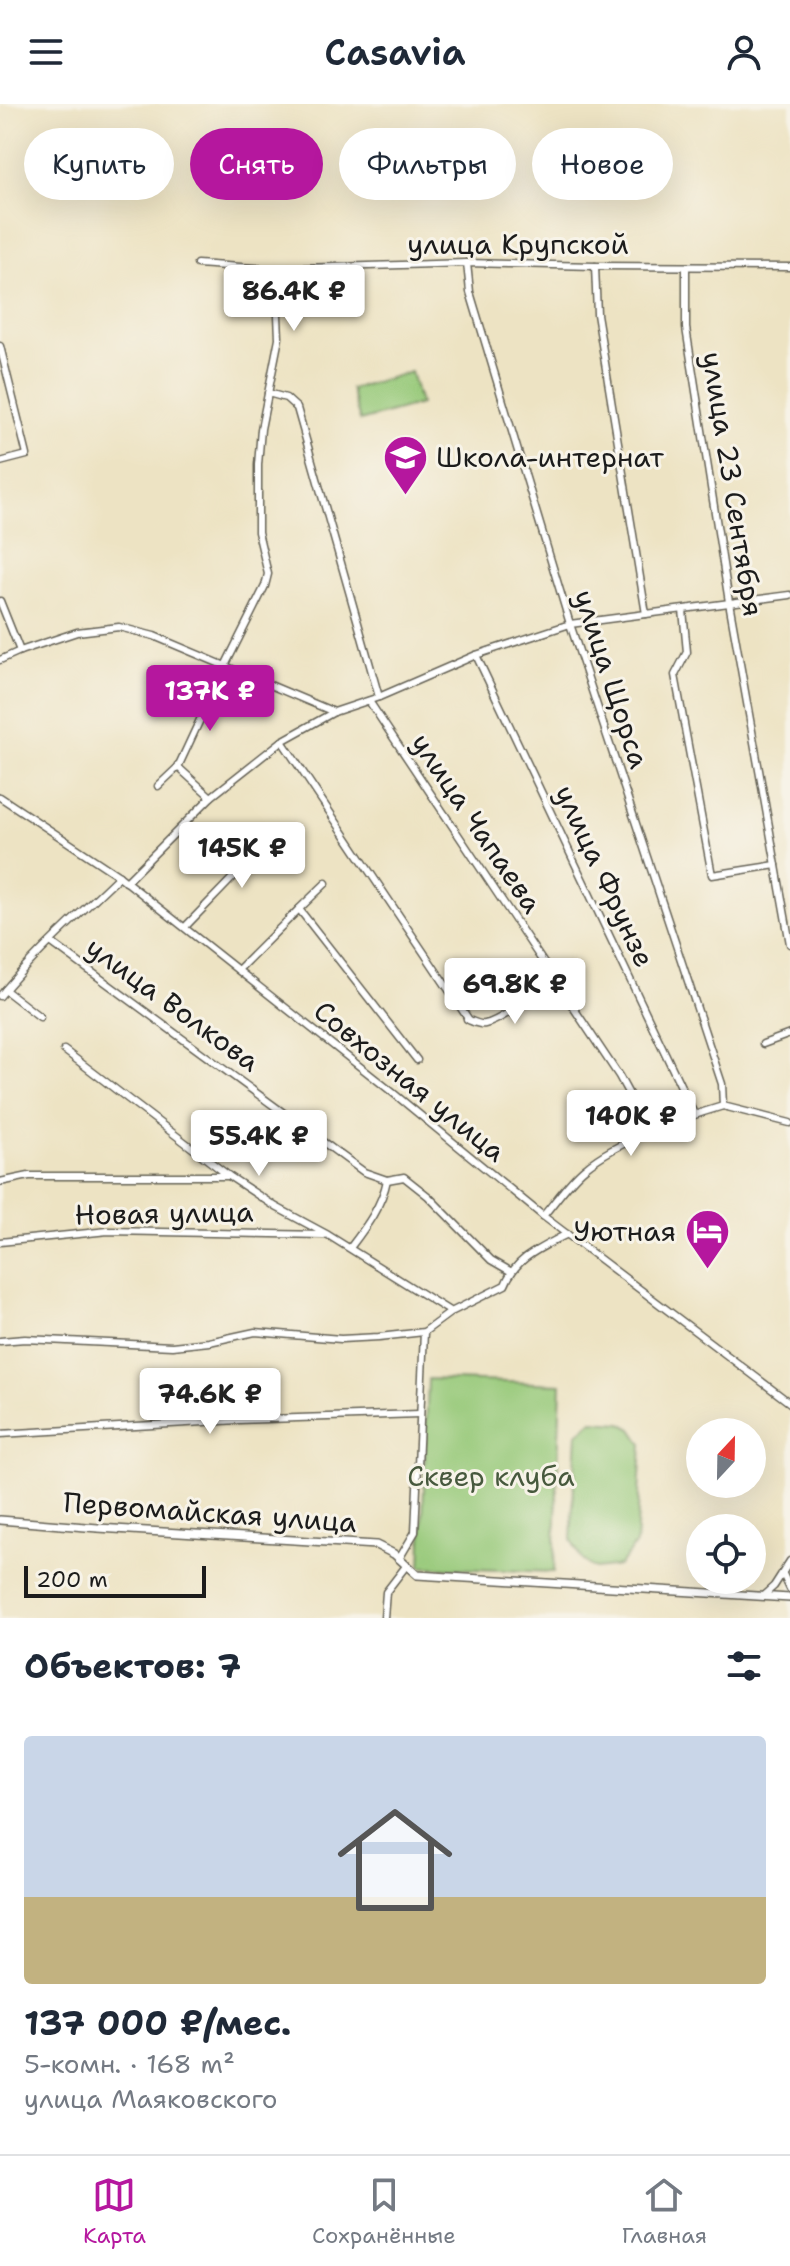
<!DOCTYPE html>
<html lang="ru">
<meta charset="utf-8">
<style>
:root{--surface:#fff;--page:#f2f2f3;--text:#1f2937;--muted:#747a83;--line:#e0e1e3;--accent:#b5179e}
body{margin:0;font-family:"Shantell Sans",sans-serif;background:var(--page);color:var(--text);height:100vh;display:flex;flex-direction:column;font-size:30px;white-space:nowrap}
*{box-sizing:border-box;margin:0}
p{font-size:26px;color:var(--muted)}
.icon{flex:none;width:44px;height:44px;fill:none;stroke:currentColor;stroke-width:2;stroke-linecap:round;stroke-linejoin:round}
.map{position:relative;height:1514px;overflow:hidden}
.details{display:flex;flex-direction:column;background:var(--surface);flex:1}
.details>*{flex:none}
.banner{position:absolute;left:24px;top:24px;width:742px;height:72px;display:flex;gap:16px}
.needle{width:52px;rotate:22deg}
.tools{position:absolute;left:686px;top:1314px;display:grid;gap:16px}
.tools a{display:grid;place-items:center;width:80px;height:80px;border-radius:50%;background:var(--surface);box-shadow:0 8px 32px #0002;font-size:40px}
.scale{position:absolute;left:24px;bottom:20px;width:182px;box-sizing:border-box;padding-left:8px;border:4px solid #1c1c1c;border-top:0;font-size:22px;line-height:28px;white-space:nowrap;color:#1c1c1c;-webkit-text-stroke:6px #f7f3e8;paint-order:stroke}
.price{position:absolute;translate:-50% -68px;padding:0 18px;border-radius:8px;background:#fff;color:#222;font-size:26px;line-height:52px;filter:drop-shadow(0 2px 4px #0008)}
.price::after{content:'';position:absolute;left:50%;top:48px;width:24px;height:18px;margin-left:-12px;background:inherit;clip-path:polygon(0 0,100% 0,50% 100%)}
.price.selected{background:var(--accent);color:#fff}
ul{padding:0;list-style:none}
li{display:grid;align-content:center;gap:16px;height:424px;padding:0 24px}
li+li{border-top:2px solid var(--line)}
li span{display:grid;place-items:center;height:248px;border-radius:8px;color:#555}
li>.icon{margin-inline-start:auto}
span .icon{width:144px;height:144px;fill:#fffc;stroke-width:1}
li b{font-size:34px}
h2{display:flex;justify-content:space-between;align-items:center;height:96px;padding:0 24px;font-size:34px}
.chip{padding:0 28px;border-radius:36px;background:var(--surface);box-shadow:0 8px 32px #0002;font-size:28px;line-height:72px}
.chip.selected{background:var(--accent);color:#fff}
header{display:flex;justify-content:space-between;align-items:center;height:104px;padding:0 24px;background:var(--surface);font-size:36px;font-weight:600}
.tab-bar{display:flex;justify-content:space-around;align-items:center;height:112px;border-top:2px solid var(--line);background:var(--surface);font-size:22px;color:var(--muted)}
.tab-bar a{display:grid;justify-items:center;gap:4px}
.tab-bar .selected{color:var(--accent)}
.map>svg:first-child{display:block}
.green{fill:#97c979;stroke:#5a724a;stroke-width:2}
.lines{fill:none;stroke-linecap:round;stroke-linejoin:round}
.minor-casing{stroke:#656256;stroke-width:9}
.tertiary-casing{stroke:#656256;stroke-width:10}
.minor{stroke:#fff;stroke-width:6}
.tertiary{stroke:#fff;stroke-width:7}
.labels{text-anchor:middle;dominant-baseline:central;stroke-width:6;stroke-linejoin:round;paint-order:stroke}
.street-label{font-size:28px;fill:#1c1c1c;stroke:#f7f3e8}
.poi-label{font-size:28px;fill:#1c1c1c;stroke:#f7f3e8;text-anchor:start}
.park-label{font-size:28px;fill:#47593d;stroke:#f7f3e8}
</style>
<header><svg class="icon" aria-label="menu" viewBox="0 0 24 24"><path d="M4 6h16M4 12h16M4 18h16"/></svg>Casavia<svg class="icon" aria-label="person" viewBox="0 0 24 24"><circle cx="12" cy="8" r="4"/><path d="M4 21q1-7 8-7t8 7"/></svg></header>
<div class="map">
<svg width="790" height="1514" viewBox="0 0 790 1514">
<rect width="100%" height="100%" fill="#f7f3e8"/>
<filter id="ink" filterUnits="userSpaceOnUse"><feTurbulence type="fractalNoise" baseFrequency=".0125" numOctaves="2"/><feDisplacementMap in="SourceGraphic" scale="16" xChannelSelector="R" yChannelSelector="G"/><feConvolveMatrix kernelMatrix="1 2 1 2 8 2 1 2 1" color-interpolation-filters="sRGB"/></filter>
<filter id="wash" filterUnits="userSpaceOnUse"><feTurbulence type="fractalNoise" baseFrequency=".006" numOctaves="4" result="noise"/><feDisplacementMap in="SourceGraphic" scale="32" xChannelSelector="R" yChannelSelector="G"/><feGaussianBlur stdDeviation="1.8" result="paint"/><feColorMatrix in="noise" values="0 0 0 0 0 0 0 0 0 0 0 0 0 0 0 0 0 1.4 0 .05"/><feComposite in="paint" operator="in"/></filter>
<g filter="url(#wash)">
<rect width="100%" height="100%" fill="#ede3c3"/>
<g class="green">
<path d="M411,268L420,300L360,317L351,285Z"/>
<path d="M428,1275L561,1280L554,1468L421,1463Z"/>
<path d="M592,1317L621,1319L632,1325L642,1340L636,1440L619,1462L595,1465L582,1456L571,1435L577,1330Z"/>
</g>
</g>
<g filter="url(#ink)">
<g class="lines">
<defs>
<g id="minor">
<path d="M467,159L470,188L570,520L722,980L723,1002"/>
<path d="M197,160L269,165L467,159L595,162L790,163"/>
<path d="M595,162L597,210L646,510"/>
<path d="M686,163V224L729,498L790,840"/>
<path d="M0,242L27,351L0,358"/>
<path d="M268,289L286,294L297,304L379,593"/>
<path d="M0,497L20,547"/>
<path d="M683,506L687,548L675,571L712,771L776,761"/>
<path d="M476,551L694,1010"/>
<path d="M0,556L20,547L77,528L119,523L154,532L334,608"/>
<path d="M369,597L619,972L650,1029"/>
<path d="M282,637L469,916"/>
<path d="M158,682L178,663"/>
<path d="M0,693L119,772L392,988L543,1112L790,1299"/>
<path d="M211,693L178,663L225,562L265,482L268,470L258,428V361L261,325L279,234L276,165"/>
<path d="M126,778L211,693L282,637L334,608L379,593L476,551L570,520L790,491"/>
<path d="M299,805L326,779"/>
<path d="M185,823L277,728"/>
<path d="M52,839L364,1068L387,1076"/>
<path d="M238,866L299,805L417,956"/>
<path d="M5,886L40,913"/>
<path d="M0,892C35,849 79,811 119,772"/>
<path d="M467,915C473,918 479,921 485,920C502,917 540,886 556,875"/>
<path d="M763,940L790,930"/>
<path d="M64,946L229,1072L276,1103L328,1131L451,1208"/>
<path d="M723,1002L790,1019"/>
<path d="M387,1076L404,1073L428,1092L491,1156L510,1167"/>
<path d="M0,1078L29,1072H228"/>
<path d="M543,1112C556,1097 569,1077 585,1064C617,1037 682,1014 723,1002"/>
<path d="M0,1138L108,1127L324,1131"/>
<path d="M350,1144C365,1124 382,1102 387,1076"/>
<path d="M0,1237L25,1235L172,1242L209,1238L255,1228L341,1235L379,1233L424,1228L451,1208L505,1181C516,1153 541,1144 567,1130"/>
<path d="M0,1330L238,1316L419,1310"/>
<path d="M399,1455L415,1428L424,1228"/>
<path d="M783,1470L790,1485"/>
<path d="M764,1491L774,1482L790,1457"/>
<path d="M384,1514L386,1488L406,1462"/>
</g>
<path id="tertiary" d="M0,1416L98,1424L376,1441L394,1450L417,1471L790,1494"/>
</defs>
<use href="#minor" class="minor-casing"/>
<use href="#tertiary" class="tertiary-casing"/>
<use href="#minor" class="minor"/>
<use href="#tertiary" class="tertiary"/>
</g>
</g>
<defs>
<symbol id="school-pin" viewBox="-11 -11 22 30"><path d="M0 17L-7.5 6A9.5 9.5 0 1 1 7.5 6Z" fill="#b5179e" stroke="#f7f3e8"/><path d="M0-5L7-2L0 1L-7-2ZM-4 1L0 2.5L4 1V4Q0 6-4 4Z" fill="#fff"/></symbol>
<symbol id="hotel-pin" viewBox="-11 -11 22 30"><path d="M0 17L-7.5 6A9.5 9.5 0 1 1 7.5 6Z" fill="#b5179e" stroke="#f7f3e8"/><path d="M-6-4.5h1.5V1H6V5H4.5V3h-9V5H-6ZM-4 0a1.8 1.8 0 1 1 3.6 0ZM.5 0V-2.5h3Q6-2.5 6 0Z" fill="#fff"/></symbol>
</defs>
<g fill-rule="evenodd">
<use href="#school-pin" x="380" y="328" width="51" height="69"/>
<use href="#hotel-pin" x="682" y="1102" width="51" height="69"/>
</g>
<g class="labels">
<g class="street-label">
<text x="518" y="140">улица Крупской</text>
<text transform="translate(733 380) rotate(81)">улица 23 Сентября</text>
<text transform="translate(612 575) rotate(72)">улица Щорса</text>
<text transform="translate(477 719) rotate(56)">улица Чапаева</text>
<text transform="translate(605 772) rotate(65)">улица Фрунзе</text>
<text transform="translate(173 900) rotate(36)">улица Волкова</text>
<text transform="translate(410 977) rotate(39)">Совхозная улица</text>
<text transform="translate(164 1109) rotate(-1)">Новая улица</text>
<text transform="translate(210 1408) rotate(4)">Первомайская улица</text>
</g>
<g class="poi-label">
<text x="436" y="353">Школа-интернат</text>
<text x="676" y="1127" text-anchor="end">Уютная</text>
</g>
<g class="park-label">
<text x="491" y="1372">Сквер клуба</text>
</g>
</g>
</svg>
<div class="tools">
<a><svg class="needle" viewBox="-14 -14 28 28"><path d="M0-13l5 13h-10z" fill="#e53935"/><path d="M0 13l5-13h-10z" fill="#747a83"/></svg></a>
<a><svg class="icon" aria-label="locate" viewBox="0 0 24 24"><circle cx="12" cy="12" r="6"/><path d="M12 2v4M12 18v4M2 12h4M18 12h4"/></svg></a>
</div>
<div class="scale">200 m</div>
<b class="price" style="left:294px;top:229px">86.4K ₽</b>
<b class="price selected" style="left:210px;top:629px">137K ₽</b>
<b class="price" style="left:242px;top:786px">145K ₽</b>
<b class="price" style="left:515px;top:922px">69.8K ₽</b>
<b class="price" style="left:631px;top:1054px">140K ₽</b>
<b class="price" style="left:259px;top:1074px">55.4K ₽</b>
<b class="price" style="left:210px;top:1332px">74.6K ₽</b>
<div class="banner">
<a class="chip">Купить</a>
<a class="chip selected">Снять</a>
<a class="chip">Фильтры</a>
<a class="chip">Новое</a>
</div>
</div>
<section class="details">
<h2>Объектов: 7<svg class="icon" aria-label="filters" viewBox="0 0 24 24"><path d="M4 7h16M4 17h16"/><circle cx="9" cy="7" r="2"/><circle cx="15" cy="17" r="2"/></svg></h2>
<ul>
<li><span style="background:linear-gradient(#c9d6e8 65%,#c2b280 0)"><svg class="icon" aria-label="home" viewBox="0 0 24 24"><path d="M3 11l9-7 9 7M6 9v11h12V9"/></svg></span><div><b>137 000 ₽/мес.</b><p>5-комн. · 168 m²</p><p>улица Маяковского</p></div></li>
</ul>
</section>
<nav class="tab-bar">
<a class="selected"><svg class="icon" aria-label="map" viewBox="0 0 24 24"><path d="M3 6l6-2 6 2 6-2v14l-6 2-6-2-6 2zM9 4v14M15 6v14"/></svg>Карта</a>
<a><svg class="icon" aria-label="saved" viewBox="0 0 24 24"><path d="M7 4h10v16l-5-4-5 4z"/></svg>Сохранённые</a>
<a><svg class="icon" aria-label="home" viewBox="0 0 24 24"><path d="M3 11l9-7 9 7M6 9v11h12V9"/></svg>Главная</a>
</nav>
